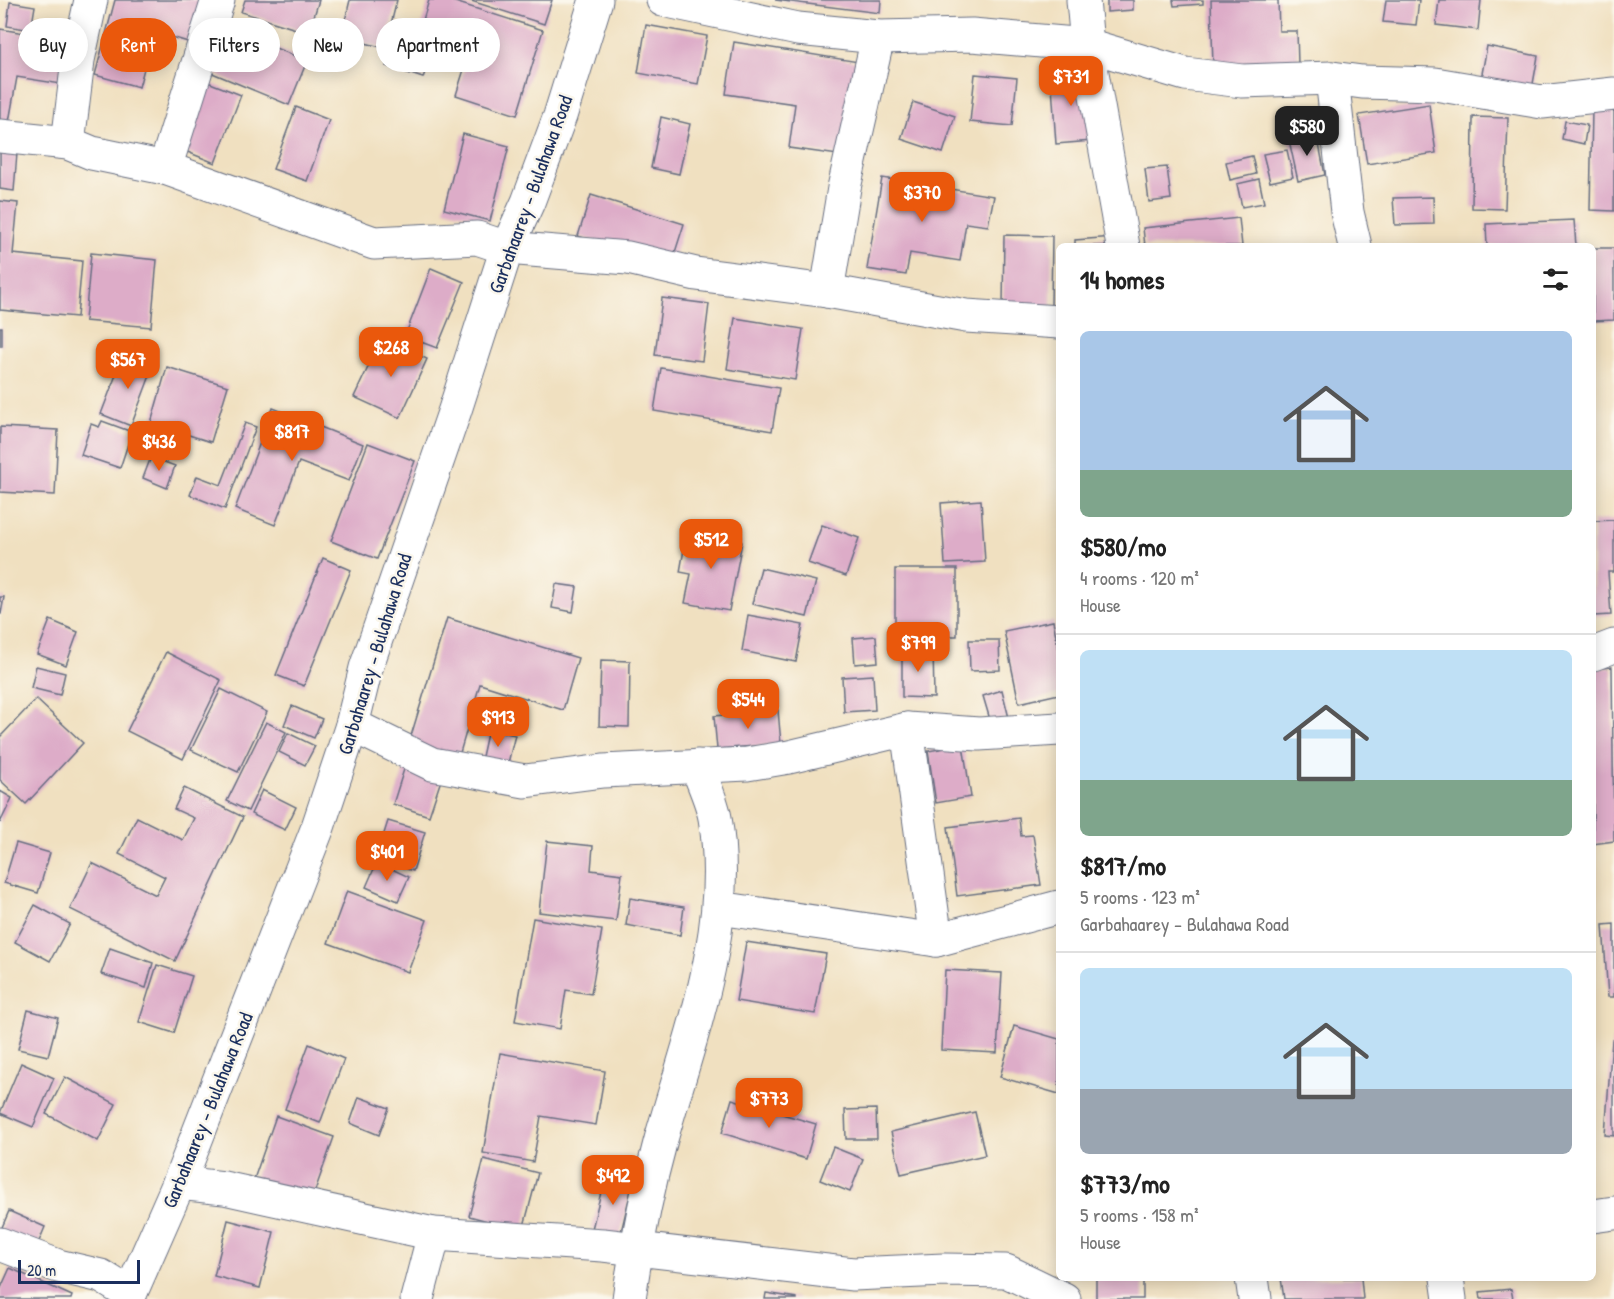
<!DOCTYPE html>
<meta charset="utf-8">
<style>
:root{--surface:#fff;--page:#f6f6f6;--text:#222;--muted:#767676;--line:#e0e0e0;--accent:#ea580c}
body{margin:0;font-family:"Patrick Hand",sans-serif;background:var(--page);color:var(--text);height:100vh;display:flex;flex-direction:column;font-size:22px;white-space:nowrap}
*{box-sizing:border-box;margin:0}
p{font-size:20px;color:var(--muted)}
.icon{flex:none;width:33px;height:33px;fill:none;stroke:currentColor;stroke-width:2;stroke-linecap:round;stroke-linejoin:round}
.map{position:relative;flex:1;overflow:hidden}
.details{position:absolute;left:1056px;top:243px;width:540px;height:1038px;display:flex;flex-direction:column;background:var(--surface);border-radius:9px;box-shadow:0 3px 15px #0003}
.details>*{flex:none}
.guide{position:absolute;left:18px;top:18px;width:570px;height:54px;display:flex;gap:12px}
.scale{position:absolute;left:18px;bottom:15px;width:122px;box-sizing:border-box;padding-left:6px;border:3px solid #1b2f5e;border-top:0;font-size:16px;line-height:21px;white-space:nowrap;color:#1b2f5e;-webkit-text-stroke:4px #fbf7ec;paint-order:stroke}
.price{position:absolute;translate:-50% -51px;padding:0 14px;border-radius:12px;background:var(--accent);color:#fff;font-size:20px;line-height:39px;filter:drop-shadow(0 2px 3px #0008)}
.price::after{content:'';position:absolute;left:50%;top:36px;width:18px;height:14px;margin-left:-9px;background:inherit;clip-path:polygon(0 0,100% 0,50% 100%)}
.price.active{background:#222;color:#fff}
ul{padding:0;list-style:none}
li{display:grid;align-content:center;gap:12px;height:318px;padding:0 24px}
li+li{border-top:2px solid var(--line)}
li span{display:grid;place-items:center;height:186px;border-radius:9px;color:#555}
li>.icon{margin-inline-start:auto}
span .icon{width:108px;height:108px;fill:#fffc;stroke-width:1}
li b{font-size:26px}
h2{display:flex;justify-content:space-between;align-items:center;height:72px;padding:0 24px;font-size:26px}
.tag{padding:0 21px;border-radius:27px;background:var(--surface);box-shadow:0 3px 15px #0003;font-size:21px;line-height:54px}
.tag.active{background:var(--accent);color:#fff}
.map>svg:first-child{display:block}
.building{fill:#ddacc8}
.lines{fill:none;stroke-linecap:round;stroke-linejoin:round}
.street-casing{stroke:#666d80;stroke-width:35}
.secondary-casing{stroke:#666d80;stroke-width:35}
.street{stroke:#fff;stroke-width:33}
.secondary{stroke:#fff;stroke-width:33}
.labels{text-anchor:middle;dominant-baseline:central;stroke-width:5;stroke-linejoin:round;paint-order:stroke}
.street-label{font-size:20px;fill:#1b2f5e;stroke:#fbf7ec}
</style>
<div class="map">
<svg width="1614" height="1299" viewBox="0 0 1614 1299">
<rect width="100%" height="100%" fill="#fbf7ec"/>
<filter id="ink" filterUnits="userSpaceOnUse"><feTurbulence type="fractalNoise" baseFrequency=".0167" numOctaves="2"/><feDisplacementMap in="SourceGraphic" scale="12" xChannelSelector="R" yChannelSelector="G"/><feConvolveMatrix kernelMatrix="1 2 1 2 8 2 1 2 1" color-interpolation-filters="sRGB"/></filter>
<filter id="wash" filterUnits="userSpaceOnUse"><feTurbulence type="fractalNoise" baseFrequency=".008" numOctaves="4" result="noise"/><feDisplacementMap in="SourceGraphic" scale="24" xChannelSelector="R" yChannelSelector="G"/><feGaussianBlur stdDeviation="1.35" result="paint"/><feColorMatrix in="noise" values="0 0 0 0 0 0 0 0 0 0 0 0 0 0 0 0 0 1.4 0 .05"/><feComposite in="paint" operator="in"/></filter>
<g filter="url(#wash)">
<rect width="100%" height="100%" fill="#f0e0c0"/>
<g id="blocks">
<g class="building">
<path d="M115,0H206L195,44L154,32L139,87L95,75Z"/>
<path d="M245,0H319L309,33L241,12Z"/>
<path d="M350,0H397L385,48L341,37Z"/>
<path d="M429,0H449L543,30L517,115L456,95L471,47L420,30Z"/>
<path d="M468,0H552L544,24Z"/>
<path d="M775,0H881L880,13Z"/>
<path d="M1107,0H1133V10L1107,12Z"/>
<path d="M1173,0H1203V4L1174,6Z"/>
<path d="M1211,0H1278L1279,31H1297L1298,64L1213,66Z"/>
<path d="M1386,0H1419L1416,25L1383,22Z"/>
<path d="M1439,0H1481L1478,30L1436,25Z"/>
<path d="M10,2L35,6L31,30L7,26Z"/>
<path d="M215,23L307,61L289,105L198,67Z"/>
<path d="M646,25L707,36L698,84L638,73Z"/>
<path d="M0,29L68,40L61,84L17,77L9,122L0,120Z"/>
<path d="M419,37L435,42L423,78L386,66L393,45L414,52Z"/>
<path d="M734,42L859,62L845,156L789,148L795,104L726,94Z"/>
<path d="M1487,46L1538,56L1531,95L1480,85Z"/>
<path d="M1086,70L1092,141L1056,144L1051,72Z"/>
<path d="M975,74L1017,78L1012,126L970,122Z"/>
<path d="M200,79L241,95L215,163L175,147Z"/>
<path d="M913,102L955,116L943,153L901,139Z"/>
<path d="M1429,104L1436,153L1367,164L1359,115Z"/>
<path d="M296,107L329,120L307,181L273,169Z"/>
<path d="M1592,110L1614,111V211L1590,210Z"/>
<path d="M661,117L690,124L679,174L651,168Z"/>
<path d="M1473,117L1508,118L1505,209L1472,208Z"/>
<path d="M1565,121L1587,125L1584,144L1562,139Z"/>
<path d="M463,134L509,146L490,221L444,209Z"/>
<path d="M1317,134L1325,175L1298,181L1289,140Z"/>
<path d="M1287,150L1293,177L1270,182L1263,154Z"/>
<path d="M0,151L17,153L14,191L0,189Z"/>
<path d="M1252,156L1256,174L1230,180L1226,162Z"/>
<path d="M1167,167L1171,199L1149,202L1145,169Z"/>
<path d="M882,178L994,196L988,226L966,223L960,261L910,253L906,275L867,269Z"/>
<path d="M1259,179L1264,203L1242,207L1237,184Z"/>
<path d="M591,195L684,224L671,265L578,236Z"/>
<path d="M1433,197L1434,224L1395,225L1393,198Z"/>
<path d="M0,201L18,203L13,254L82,261L77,317L0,310Z"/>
<path d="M1239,218L1242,246H1145L1143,228Z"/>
<path d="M1574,220L1576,246H1487L1486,224Z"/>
<path d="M1004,235L1052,236L1051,308L1003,306Z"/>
<path d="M1114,237L1115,246H1075V240Z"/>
<path d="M1593,248H1614V320L1593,321Z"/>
<path d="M91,253L157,260L151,327L85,321Z"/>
<path d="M431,268L464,282L437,348L405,336Z"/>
<path d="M662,298L709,304L702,361L655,355Z"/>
<path d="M735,318L803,329L795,380L727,369Z"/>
<rect x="0" y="327" width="2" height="19"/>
<path d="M382,338L427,359L400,418L354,397Z"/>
<path d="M124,354L154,365L131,426L101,414Z"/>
<path d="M167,367L228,386L211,442L151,423Z"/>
<path d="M661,368L779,388L772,431L654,411Z"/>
<path d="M273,408L363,444L349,481L299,462L275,525L235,509Z"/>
<path d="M102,421L132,432L120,468L81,455L91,424L99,427Z"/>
<path d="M245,423L256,427L225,509L190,495L197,476L221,485Z"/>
<path d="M0,427L58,430L55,495L0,492Z"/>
<path d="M368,443L415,461L377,559L331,541Z"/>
<path d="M151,457L175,466L167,488L143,478Z"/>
<path d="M981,500L985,562L945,564L941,503Z"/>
<path d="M1614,520V572H1608L1611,615L1593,616V521Z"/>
<path d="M822,525L859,538L846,576L808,563Z"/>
<path d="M687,532L742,542L729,611L685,603L691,574L680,572Z"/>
<path d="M323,558L351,570L304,686L276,675Z"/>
<path d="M761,568L816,581L807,617L752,604Z"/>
<rect x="895" y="569" width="62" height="67"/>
<path d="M556,584L577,587L573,612L552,608Z"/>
<path d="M0,597H4L1,614H0Z"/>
<path d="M748,615L803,625L796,662L742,651Z"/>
<path d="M447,618L578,658L563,710L480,684L457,763L407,749Z"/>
<path d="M50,620L78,632L66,665L37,654Z"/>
<path d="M1053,621L1059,651V694L1019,703L1004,631Z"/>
<path d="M876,636L878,662L855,664L853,638Z"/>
<path d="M969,640H999L1000,670L970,671Z"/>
<path d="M902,648H933L934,698L902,697Z"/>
<path d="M166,652L221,680L183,759L127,731Z"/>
<path d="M601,660L630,661L629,727L599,726Z"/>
<path d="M36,666L65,673L60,695L31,688Z"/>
<path d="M1612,667L1614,841L1593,844V669Z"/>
<path d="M873,675L875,710L844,712L842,677Z"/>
<path d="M221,689L267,712L238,772L191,750Z"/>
<path d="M1002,690L1009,718L991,723L983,696Z"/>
<path d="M36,699L83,743L26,804L0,780V737Z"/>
<path d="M292,706L322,719L314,738L284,725Z"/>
<path d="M778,710L781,744L717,749L714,716Z"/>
<path d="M266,722L286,732L248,811L227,801Z"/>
<path d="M488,729L515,735L507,767L481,761Z"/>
<path d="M288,733L315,746L305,765L279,752Z"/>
<path d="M963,745L971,797L936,803L928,751Z"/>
<path d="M406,763L443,774L429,816L393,804Z"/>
<path d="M184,788L243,817L175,961L70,909L92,863L156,895L165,877L119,854L137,817L183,840L194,818L174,809Z"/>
<path d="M262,790L296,807L285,830L251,814Z"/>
<path d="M0,791L12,798L0,823Z"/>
<path d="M1019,818L1021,836L1033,835L1041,885L957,896L948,827Z"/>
<path d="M388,821L425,832L413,871L376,859Z"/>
<path d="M547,841L593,846L591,870L622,874L616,921L539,912Z"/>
<path d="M16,843L50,853L38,893L4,883Z"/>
<path d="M377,862L409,877L398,901L366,887Z"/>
<path d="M347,891L427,920L408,972L328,943Z"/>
<path d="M630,898L684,907L680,935L626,925Z"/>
<path d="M35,905L70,924L50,961L15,942Z"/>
<path d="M533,918L602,930L591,994L566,990L560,1029L515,1021Z"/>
<path d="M1614,924V997H1608L1603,925Z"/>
<path d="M746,942L826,954L815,1014L736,1001Z"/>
<path d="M110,948L153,963L146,988L101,974Z"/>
<path d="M157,965L192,976L174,1033L139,1022Z"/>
<path d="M945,970L1002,973L997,1053L941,1050Z"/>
<path d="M28,1010L58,1018L48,1056L18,1049Z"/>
<path d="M1014,1026L1059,1039V1094L1000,1077Z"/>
<path d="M1612,1040H1614V1136L1605,1135Z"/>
<path d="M309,1044L344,1059L320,1123L285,1109Z"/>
<path d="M500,1053L605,1071L596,1125L541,1116L533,1162L483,1153Z"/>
<path d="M21,1063L54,1078L33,1127L0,1113Z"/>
<path d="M65,1077L116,1104L98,1141L46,1114Z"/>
<path d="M359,1097L389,1108L379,1135L350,1123Z"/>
<path d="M732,1099L816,1124L806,1159L722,1133Z"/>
<path d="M876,1109L877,1139H846L845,1110Z"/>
<path d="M975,1112L985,1155L901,1174L891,1132Z"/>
<path d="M276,1116L334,1137L311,1202L253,1182Z"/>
<path d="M833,1147L863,1159L850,1192L820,1180Z"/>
<path d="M484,1159L538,1173L523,1230L469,1216Z"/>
<path d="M605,1176L633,1182L620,1236L592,1229Z"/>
<path d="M9,1211L45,1227L35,1251L0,1232Z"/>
<path d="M228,1220L274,1232L260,1288L214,1276Z"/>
<path d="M10,1268L72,1296L71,1299H0V1290Z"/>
<rect x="1096" y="1278" width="47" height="21"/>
<path d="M1281,1278H1361L1363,1299H1284Z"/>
<path d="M1511,1289L1513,1299H1481L1480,1292Z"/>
<path d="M766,1293L797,1298V1299H765Z"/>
</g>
</g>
</g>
<g filter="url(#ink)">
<use href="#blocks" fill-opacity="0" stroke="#666d80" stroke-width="1.5"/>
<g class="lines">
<defs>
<g id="street">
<path d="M663,0L798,29L878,37L972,35L1087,45L1185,74L1242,81L1332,78L1362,82L1435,84L1542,102L1614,94"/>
<path d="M1083,0L1087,45L1123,246"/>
<path d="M1332,78L1347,212L1355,246"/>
<path d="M0,136L68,143L92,153L165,168L374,243L477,238L507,248L628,258L696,274L827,291L966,316L1059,322"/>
<path d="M68,143L78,60L91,0"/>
<path d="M165,168L218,0"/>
<path d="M827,291L844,188L878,37"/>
<path d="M1593,654L1614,646"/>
<path d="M352,725L432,764L525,781L603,771L747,764L789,757L907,729L979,734L1059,729"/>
<path d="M907,729L936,940"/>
<path d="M719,908L936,940L1059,907"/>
<path d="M179,1183L224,1188L434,1234L603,1245L853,1274L944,1270L1006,1271L1064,1299"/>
<path d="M1593,1216L1614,1213"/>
<path d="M0,1244L58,1266L101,1276L130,1294"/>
<path d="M1252,1278L1255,1299"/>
<path d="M1447,1278L1450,1299"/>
<path d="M417,1299L434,1234"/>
<path d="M629,1299C636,1247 646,1194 660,1143C689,1039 734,928 715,818C712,801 703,783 697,766"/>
</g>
<path id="secondary" d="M128,1299L179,1183L318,827L352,725L366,668L455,410L507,248L528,202L560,116L596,0"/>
</defs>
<use href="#street" class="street-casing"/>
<use href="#secondary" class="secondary-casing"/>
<use href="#street" class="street"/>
<use href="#secondary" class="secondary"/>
</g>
</g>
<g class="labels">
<g class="street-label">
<text transform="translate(530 194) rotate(-70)">Garbahaarey - Bulahawa Road</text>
<text transform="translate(374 654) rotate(-73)">Garbahaarey - Bulahawa Road</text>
<text transform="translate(207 1110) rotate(-68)">Garbahaarey - Bulahawa Road</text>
</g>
</g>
</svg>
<div class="scale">20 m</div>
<b class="price" style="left:1071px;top:107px">$731</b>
<b class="price active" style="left:1307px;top:157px">$580</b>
<b class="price" style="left:922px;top:223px">$370</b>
<b class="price" style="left:391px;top:378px">$268</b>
<b class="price" style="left:128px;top:390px">$567</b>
<b class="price" style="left:292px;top:462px">$817</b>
<b class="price" style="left:159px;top:472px">$436</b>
<b class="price" style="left:711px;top:570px">$512</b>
<b class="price" style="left:918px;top:673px">$799</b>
<b class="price" style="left:748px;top:730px">$544</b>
<b class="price" style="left:498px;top:748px">$913</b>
<b class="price" style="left:387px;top:882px">$401</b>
<b class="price" style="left:769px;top:1129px">$773</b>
<b class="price" style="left:613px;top:1206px">$492</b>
<div class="guide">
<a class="tag">Buy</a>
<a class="tag active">Rent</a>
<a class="tag">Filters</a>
<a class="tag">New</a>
<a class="tag">Apartment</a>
</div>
<section class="details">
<h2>14 homes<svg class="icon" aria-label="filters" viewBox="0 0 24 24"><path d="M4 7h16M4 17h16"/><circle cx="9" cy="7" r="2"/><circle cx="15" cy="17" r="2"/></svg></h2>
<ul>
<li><span style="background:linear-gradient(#a9c7e8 75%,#7fa58c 0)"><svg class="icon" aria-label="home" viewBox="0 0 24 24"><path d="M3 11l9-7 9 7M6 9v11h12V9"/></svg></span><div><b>$580/mo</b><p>4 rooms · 120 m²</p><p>House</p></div></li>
<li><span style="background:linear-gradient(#bfe0f5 70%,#7fa58c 0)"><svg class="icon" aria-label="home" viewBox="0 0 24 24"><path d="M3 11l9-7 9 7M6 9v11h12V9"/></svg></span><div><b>$817/mo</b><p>5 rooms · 123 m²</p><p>Garbahaarey - Bulahawa Road</p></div></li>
<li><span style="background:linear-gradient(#bfe0f5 65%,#9aa5b1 0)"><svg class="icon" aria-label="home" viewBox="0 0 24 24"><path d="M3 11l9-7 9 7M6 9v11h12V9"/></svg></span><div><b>$773/mo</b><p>5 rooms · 158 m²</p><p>House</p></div></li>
</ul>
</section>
</div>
